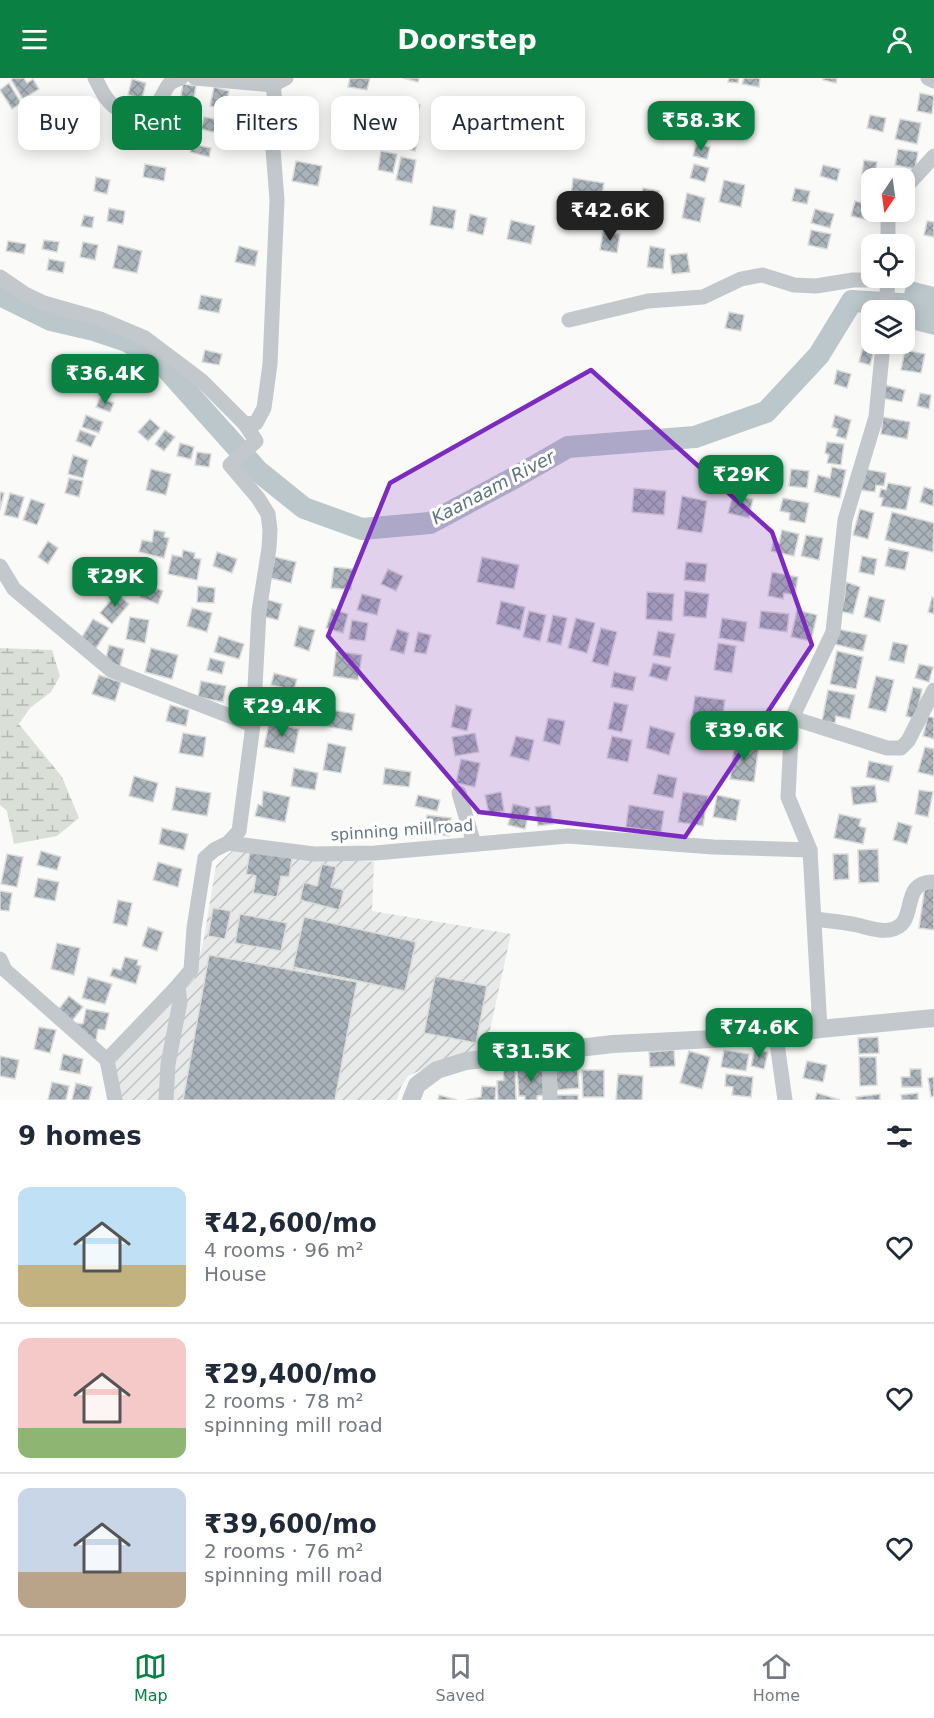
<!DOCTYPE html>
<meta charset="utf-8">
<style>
:root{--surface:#fff;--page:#f6f6f7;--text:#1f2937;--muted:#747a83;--line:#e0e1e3;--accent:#0b8043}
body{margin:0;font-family:"DejaVu Sans",sans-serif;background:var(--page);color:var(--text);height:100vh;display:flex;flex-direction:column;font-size:22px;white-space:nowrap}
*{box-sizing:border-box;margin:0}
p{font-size:20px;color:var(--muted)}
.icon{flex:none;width:33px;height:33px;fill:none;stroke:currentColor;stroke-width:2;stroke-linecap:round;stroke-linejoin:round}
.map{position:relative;height:1022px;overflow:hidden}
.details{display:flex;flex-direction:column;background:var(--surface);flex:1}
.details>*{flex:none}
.top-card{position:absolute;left:18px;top:18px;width:600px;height:54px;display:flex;gap:12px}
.needle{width:39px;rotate:193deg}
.controls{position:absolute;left:861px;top:90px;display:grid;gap:12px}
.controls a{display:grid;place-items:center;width:54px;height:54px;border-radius:12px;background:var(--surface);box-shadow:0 3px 15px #0003;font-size:30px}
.price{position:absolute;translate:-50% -51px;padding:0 14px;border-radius:12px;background:var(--accent);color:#fff;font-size:20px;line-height:39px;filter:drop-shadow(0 2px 3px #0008)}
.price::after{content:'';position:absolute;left:50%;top:36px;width:18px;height:14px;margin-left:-9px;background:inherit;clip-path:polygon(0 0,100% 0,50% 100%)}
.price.current{background:#222;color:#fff}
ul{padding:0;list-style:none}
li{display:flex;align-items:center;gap:18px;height:150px;padding:0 18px}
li+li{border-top:2px solid var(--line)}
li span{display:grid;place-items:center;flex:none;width:168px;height:120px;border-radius:12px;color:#555}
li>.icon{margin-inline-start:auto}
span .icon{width:72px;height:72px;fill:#fffc;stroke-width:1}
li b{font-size:26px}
h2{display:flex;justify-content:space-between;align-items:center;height:72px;padding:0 18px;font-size:26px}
.pill{padding:0 21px;border-radius:12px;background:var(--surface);box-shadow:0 3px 15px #0003;font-size:21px;line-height:54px}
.pill.current{background:var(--accent);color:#fff}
header{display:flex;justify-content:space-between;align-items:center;height:78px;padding:0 18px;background:var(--accent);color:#fff;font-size:27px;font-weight:700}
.dock{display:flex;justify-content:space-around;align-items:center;height:84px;border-top:2px solid var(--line);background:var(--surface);font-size:16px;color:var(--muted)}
.dock a{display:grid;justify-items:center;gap:3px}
.dock .current{color:var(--accent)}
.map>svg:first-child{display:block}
.industrial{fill:url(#industrial-furrows)}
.wetland{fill:url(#wetland-marsh)}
.water{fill:#bbc7cb}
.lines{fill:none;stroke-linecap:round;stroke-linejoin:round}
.river{stroke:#bbc7cb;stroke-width:22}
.building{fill:url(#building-cross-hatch);stroke:#dcdcda;stroke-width:1.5}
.minor{stroke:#c3c8cc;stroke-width:15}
.tertiary{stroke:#c3c8cc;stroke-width:18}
.marked{fill:#7b2cbf;fill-opacity:0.2;stroke:#7b2cbf;stroke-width:4.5;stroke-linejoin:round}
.labels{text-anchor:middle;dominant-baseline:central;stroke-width:6;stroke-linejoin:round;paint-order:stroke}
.street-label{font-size:16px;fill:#657683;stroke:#fff}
.water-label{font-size:18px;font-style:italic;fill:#60757c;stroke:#fff}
</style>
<header><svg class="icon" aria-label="menu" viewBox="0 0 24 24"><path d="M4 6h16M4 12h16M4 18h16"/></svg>Doorstep<svg class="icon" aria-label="person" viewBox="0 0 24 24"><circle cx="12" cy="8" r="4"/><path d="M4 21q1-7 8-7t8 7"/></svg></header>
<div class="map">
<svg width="934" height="1022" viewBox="0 0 934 1022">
<defs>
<pattern id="industrial-furrows" width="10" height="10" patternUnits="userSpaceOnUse" patternTransform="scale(1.5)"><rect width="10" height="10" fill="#e8e9e9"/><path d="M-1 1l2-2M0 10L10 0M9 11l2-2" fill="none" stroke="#c0c1c2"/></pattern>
<pattern id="wetland-marsh" width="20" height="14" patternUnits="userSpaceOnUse" patternTransform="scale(1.5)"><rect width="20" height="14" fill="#dadfd7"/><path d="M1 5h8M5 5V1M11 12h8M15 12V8" fill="none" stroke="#b4b9b4"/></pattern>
<pattern id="building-cross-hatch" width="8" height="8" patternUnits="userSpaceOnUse" patternTransform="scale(1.5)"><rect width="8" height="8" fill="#aab3b9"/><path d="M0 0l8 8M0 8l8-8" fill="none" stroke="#8e969c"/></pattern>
</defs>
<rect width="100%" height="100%" fill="#fafaf8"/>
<path class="industrial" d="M234,771L374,784L372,833L511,856L486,970L441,983L408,998L401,1009L397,1022H119L112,982L194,901L203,865L216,788Z"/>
<path class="wetland" d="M0,570L52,572L60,598L51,614L30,630L19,646L62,699L79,740L57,758L14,766L7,733L0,727Z"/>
<path class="water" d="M907,202L934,209V257L907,250L905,247L904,232H901Z"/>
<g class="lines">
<path class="river" d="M0,217L51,242L94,252L127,263L164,288L258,393L304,430L362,451L430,445L514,400L568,369L695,359L766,334L819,277L852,223L934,228"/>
</g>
<g class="building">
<path d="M13,0H24L27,5L33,1L39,11L23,21L11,2Z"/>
<path d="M350,0H370L367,12L348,9Z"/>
<path d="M403,0H419L418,4Z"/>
<path d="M729,0H739L738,5L728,4Z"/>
<path d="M744,0H760L759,9L742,6Z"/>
<path d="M823,0H837L836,5L823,2Z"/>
<path d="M132,1L146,5L142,21L128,17Z"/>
<path d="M9,5L21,25L12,31L0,12Z"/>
<path d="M183,6L196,8L193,26L180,24Z"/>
<path d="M214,9L229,13L225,31L210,28Z"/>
<path d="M920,15L934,18L932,36L917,33Z"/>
<path d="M403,24L420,27L415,48L399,45Z"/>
<path d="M247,28L267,34L261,57L241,51Z"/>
<path d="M664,34L685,38L681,60L660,56Z"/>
<path d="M870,37L886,40L883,54L867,50Z"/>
<path d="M204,39L220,42L217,55L201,51Z"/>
<path d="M900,41L921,45L917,66L895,61Z"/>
<path d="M696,42L715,46L713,60L693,56Z"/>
<path d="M64,47L65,58L44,60L43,49Z"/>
<path d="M390,51L419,59L415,73L386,65Z"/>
<path d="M192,66L211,70L209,79L190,74Z"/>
<path d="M696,66L710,69L707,81L693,78Z"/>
<path d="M898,71L918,74L915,91L895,87Z"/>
<path d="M381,73L397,76L393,95L378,92Z"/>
<path d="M401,79L416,82L412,105L396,102Z"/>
<path d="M864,82L877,84L875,98L862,96Z"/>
<path d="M296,83L322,88L318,108L292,103Z"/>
<path d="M145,86L166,90L164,103L143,99Z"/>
<path d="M694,86L709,90L705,104L690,100Z"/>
<path d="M823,87L840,91L837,103L820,98Z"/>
<path d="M96,99L110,102L107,116L94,113Z"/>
<path d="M573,100L604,105L601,123L571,119Z"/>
<path d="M724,102L745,107L741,129L719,124Z"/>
<path d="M643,110L659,113L657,131L640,128Z"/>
<path d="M795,110L810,113L807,126L792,123Z"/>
<path d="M687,115L705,120L700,144L682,140Z"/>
<path d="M855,123L872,127L868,142L851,138Z"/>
<path d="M433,128L456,132L453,151L430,147Z"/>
<path d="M109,130L125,133L123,146L107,143Z"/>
<path d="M815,131L834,136L830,150L811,145Z"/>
<path d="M470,136L487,140L483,157L467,153Z"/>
<path d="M84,137L94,139L92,150L81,148Z"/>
<path d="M511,142L535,148L531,166L507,161Z"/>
<path d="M927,143L934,144V159L924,157Z"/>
<path d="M811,152L831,156L827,171L808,167Z"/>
<path d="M603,154L620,156L617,175L600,172Z"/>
<path d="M44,162L59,164L57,174L42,171Z"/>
<path d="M8,163L26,166L24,176L6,173Z"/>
<path d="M83,164L98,167L95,182L80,179Z"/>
<path d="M118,167L142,173L137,195L113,190Z"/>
<path d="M239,168L258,173L255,188L235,184Z"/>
<path d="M650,168L665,171L663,191L647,189Z"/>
<path d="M866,168H872V186H865Z"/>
<path d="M687,175L690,194L672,196L670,177Z"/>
<path d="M49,181L65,184L63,195L47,192Z"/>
<path d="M201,217L222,221L219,235L198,231Z"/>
<path d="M729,234L744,237L741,253L725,250Z"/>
<path d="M864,266L875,269L870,287L859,284Z"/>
<path d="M205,272L222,276L219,287L202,284Z"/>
<path d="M905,272L925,276L921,295L901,292Z"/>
<path d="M837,292L851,296L847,310L834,306Z"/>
<path d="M885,307L905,312L902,324L881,320Z"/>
<path d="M920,315L931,317L929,331L917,328Z"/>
<path d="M100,320L114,325L110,334L96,329Z"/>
<path d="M86,337L103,344L99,355L82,349Z"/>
<path d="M835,337L851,342L846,361L836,358L838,351L832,349Z"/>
<path d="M883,339L910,344L907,361L881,356Z"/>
<path d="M150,341L160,350L148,363L138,354Z"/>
<path d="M80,352L96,358L91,369L76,363Z"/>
<path d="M165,352L175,359L164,373L155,366Z"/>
<path d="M827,364L844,366L841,387L827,385L829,377L825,375Z"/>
<path d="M180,365L194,369L191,381L177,378Z"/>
<path d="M197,374L211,376L209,389L195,387Z"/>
<path d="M73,377L88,382L83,400L68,396Z"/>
<path d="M731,383L751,386L748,403L728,400Z"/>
<path d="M832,389L846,392L840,420L814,414L818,397L830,400Z"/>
<path d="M151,391L171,396L166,417L146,412Z"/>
<path d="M791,391L809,393L807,410L789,408Z"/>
<path d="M864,391L886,395L884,408L876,407L875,414L861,412Z"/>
<path d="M69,400L83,403L79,419L65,415Z"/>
<path d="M888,405L911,409L906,432L881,428L883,420L879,419L881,411L886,412Z"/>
<path d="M924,409L934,412L933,428L920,424Z"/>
<path d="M634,410L666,413L664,437L632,434Z"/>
<path d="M0,414L4,415L0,432Z"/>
<path d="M10,415L24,419L18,440L4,437Z"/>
<path d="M733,417L753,421L749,440L728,435Z"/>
<path d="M682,418L707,423L702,455L677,451Z"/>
<path d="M783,420L809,425L805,445L789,442L790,435L780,433Z"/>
<path d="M31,421L45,426L37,447L23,442Z"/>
<path d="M860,431L874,435L868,461L853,457Z"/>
<path d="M892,434L934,445L933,474L885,462Z"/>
<path d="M154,452L165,454L164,459L169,460L164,480L139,474L142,462L152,464Z"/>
<path d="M782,452L799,456L794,478L771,473L773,464L779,465Z"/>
<path d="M806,457L823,460L819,482L801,478Z"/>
<path d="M48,463L58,470L48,486L38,479Z"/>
<path d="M889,470L909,474L905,492L885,488Z"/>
<path d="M183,472L195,475L194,480L201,481L197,502L168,496L172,477L182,479Z"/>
<path d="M217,474L237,481L232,495L213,488Z"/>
<path d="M862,478L877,481L874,497L859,494Z"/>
<path d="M275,479L296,484L291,505L270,500Z"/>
<path d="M482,479L519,487L514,511L477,504Z"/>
<path d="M686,484L707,486L705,504L684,502Z"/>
<path d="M334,489L353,491L351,512L331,510Z"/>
<path d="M388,491L403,498L396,513L381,506Z"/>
<path d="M772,494L798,499L795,517L784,515L783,521L768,518Z"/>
<path d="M846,504L860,509L853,536L839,533L844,523Z"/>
<path d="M146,506L163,513L158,526L140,519Z"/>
<path d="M198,508L215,510L214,525L197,524Z"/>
<path d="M685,513L709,516L706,540L683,538Z"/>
<path d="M647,514L674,516L672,543L646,541Z"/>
<path d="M117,515L129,526L112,546L100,535Z"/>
<path d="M362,516L381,521L377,537L357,532Z"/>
<path d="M869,518L885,522L880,544L864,539Z"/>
<path d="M932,519L934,520V536L928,534Z"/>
<path d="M265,521L282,526L278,542L261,538Z"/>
<path d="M501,523L525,529L520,552L496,546Z"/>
<path d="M192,530L212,535L207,554L187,548Z"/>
<path d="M332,531L348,536L343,555L326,550Z"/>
<path d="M797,532L817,537L811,563L791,559Z"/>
<path d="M529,533L546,537L540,563L523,559Z"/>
<path d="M761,533L789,536L787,554L759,550Z"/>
<path d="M553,537L567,540L561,567L547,564Z"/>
<path d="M130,539L149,542L145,565L126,561Z"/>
<path d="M576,540L595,545L587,575L568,570Z"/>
<path d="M722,540L747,544L744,564L719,560Z"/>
<path d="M93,541L109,550L95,572L80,562Z"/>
<path d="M352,542L368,545L365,563L349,561Z"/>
<path d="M299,548L315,552L309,573L294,568Z"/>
<path d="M601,550L617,554L608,588L592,584Z"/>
<path d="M397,551L409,555L404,576L390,572Z"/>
<path d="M837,551L867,557L863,573L834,566Z"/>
<path d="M658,553L675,556L670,580L653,577Z"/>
<path d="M418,554L431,557L426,576L414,574Z"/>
<path d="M219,558L244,566L239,581L214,574Z"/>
<path d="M893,564L908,567L904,585L889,582Z"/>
<path d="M718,565L736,568L732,595L714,592Z"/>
<path d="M109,567L124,571L120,588L105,585Z"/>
<path d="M151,570L178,577L172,601L145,594Z"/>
<path d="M336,573L362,577L358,602L333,598Z"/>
<path d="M837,573L863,579L856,611L830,606Z"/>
<path d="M210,580L225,584L222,596L207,592Z"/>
<path d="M653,585L671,589L667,603L649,598Z"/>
<path d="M919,586L933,589L929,604L915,600Z"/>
<path d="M614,594L636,599L633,613L611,609Z"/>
<path d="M274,595L297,601L291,623L278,620L281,609L271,607Z"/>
<path d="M99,597L121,604L115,623L92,616Z"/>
<path d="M876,598L894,602L886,634L868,630Z"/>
<path d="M201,603L226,608L223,624L198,619Z"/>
<path d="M913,609L922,611L916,641L906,638Z"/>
<path d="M828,612L855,617L850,641L836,638L835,645L822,643Z"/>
<path d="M695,618L725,622L721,649L691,645Z"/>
<path d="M614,624L628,627L622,654L608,651Z"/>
<path d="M170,627L189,632L186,648L166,643Z"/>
<path d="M456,627L472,631L467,653L451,649Z"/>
<path d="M310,628L355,636L352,653L307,645Z"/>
<path d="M928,638L934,640V661L923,658Z"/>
<path d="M548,640L565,643L560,667L543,663Z"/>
<path d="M269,645L299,651L294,675L264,669Z"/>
<path d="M650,648L675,655L669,677L646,670Z"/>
<path d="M183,655L206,659L203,679L179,675Z"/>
<path d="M475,655L479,674L455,678L452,659Z"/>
<path d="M516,658L534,662L529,683L510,678Z"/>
<path d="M612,658L632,662L628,684L607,680Z"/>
<path d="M735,664L759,667L754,704L730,701Z"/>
<path d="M328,665L346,669L341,695L323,692Z"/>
<path d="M925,669L934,671V698L918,694Z"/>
<path d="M461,681L480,685L475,709L456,705Z"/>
<path d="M869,683L893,688L889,704L866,699Z"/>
<path d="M294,690L318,695L315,712L291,708Z"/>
<path d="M385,690L411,694L409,709L383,706Z"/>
<path d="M658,696L677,700L673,720L653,716Z"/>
<path d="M134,698L158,705L153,724L129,718Z"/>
<path d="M875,707L877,724L853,727L851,709Z"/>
<path d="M176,709L211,715L207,738L172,732Z"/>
<path d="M919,712L933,714L928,739L915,736Z"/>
<path d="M263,713L290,719L285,744L255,738L258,726L262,728Z"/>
<path d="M501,714L504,733L489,736L485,717Z"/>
<path d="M683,714L708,718L703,748L678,744Z"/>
<path d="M418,717L440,722L437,733L415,728Z"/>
<path d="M717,717L740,722L736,743L713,739Z"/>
<path d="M513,726L530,730L525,751L508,747Z"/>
<path d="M550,727L553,746L538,748L535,729Z"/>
<path d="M629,727L664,733L661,754L626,749Z"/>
<path d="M839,736L861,741L859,748L866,750L863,766L834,760Z"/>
<path d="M427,737L451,740L449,758L425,755Z"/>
<path d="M898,744L912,748L907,766L893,762Z"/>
<path d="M162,750L188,756L184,772L159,766Z"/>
<path d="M878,771L879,804L859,805L858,772Z"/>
<path d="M41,773L61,779L57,792L37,787Z"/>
<path d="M250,773L292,780L289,799L281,798L277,819L253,815L256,798L246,796Z"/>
<path d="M7,776L23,779L17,809L1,806Z"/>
<path d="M833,776H848L849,801L834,802Z"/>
<path d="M158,784L182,791L178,809L153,802Z"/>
<path d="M322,786L336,789L331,809L344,812L339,832L300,822L304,804L317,808Z"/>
<path d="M38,800L59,804L55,823L34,819Z"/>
<path d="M925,808L934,810V852L919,850Z"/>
<path d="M0,813L12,815L9,833L0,832Z"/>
<path d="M118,822L132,825L127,848L113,845Z"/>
<path d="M213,830L231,833L225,861L208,858Z"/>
<path d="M240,836L287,845L281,873L235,865Z"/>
<path d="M304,839L416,864L405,913L293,889Z"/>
<path d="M148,849L163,854L157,873L142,868Z"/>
<path d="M57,865L80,870L74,897L51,891Z"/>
<path d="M209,877L357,904L335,1022H183Z"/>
<path d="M125,879L138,882L137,887L141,888L136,906L110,898L113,890L121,892Z"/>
<path d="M435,898L487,908L476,965L424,955Z"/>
<path d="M88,899L112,906L105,926L82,920Z"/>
<path d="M69,918L83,929L72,943L58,932Z"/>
<path d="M86,931L109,935L105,952L98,951L96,962L82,959L75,950L76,945L83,946Z"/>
<path d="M39,949L56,952L50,975L34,971Z"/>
<path d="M878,959L879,975L859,976L858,960Z"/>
<path d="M755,971L768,974L764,991L751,988Z"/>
<path d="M674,972L675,988L650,989L649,974Z"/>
<path d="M724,972L749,976L746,993L721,989Z"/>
<path d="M689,973L710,979L702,1011L680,1005Z"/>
<path d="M63,976L83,981L80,996L60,992Z"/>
<path d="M0,978L19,982L15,1001L0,998Z"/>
<path d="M859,979H876L877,1007L860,1008Z"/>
<path d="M807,983L827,987L823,1004L803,1000Z"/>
<path d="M577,984L579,1010L557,1012L555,985Z"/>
<path d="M515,990L516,1022H498L497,1003L504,1002L503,991Z"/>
<path d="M517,991H543L544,1017L537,1018V1022H525V1018H519Z"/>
<path d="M910,991H921L922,1009H902L901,999H910Z"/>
<path d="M582,992H604V1019H583Z"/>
<path d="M618,996L643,998L642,1022H616Z"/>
<path d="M726,996L753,999L751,1019L732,1017L733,1009L725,1008Z"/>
<path d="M934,999V1018L931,1019L928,1000Z"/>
<path d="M52,1004L69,1008L66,1022H48Z"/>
<path d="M76,1005L92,1009L89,1022H72Z"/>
<path d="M482,1008L496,1009L495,1022H466L481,1019Z"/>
<path d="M817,1015L840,1022H815Z"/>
<path d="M918,1015V1022H902L901,1017Z"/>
<path d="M880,1016V1022H857L856,1019Z"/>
<path d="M439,1017L457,1022H438Z"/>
<rect x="554" y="1017" width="24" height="5"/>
</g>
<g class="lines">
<g class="minor">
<path d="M95,0C99,7 102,15 107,21C120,38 145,43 159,23C168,11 164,5 181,0"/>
<path d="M195,0L273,7L286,0"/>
<path d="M928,0L934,3"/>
<path d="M904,111L934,78"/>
<path d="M888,134V166"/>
<path d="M0,199L25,216L44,225L100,241L145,260L202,303L245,346L256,363L230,387L258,420L268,436L270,452L269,470L259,533L253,647L239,753L228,765"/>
<path d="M886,232L888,200"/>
<path d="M569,242L648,223L703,219L741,201L762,197L794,207L816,208L853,202H888"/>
<path d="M245,346L256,345L264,330L270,286L277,122L273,71L276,32L273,7"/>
<path d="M0,488L14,511L111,592L253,647"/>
<path d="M792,640L887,670H901L908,663L934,612"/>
<path d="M459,715L474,766"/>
<path d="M815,841C829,843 843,844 857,847C867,849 879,854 889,852C921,848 897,803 934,804"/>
<path d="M0,881L5,892L107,982"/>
<path d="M820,951L810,772L788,719L792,640L833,554L845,442L876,339L883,266"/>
<path d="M776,958L785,1022"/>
<path d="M549,973L550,1022"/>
<path d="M115,1022L107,982L174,912L191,892L194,850L205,780L214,772L228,765L314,776L375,775L568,758L713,769L810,772"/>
<path d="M166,1022L168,986L180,924L178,909L174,912"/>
</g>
<path class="tertiary" d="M411,1022L417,1007L437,992L466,983L613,966L776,958L820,951L934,940"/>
</g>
<path class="marked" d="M591,292L772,454L812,567L685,759L479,734L328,558L390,405Z"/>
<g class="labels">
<g class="street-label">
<text transform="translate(402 752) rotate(-4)">spinning mill road</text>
</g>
<g class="water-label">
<text transform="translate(493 409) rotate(-28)">Kaanaam River</text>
</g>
</g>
</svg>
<div class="controls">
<a><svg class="needle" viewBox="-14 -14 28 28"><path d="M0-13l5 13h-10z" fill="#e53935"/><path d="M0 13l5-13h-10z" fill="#747a83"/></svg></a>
<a><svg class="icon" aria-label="locate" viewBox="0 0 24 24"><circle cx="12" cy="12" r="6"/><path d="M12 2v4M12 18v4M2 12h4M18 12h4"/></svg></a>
<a><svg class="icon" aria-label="layers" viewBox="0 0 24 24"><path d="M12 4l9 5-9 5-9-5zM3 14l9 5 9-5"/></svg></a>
</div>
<b class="price" style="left:701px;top:74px">₹58.3K</b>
<b class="price current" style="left:610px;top:164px">₹42.6K</b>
<b class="price" style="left:105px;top:327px">₹36.4K</b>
<b class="price" style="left:741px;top:428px">₹29K</b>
<b class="price" style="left:115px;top:530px">₹29K</b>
<b class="price" style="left:282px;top:660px">₹29.4K</b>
<b class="price" style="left:744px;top:684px">₹39.6K</b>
<b class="price" style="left:759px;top:981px">₹74.6K</b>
<b class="price" style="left:531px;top:1005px">₹31.5K</b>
<div class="top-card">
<a class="pill">Buy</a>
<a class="pill current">Rent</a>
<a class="pill">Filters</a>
<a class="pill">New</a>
<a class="pill">Apartment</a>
</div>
</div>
<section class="details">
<h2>9 homes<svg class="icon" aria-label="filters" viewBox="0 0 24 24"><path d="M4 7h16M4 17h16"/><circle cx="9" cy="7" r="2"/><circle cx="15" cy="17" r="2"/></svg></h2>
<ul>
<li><span style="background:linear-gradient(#bfe0f5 65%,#c2b280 0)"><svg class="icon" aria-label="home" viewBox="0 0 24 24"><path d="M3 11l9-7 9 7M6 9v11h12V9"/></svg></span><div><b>₹42,600/mo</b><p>4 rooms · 96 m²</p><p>House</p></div><svg class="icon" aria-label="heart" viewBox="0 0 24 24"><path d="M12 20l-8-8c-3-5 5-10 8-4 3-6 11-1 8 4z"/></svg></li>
<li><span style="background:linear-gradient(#f6c9c9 75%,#8fb573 0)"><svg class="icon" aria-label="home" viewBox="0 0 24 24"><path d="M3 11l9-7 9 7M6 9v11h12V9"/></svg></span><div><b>₹29,400/mo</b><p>2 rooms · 78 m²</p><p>spinning mill road</p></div><svg class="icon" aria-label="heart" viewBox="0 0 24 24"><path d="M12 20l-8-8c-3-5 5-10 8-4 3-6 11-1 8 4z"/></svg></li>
<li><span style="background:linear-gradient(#c9d6e8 70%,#b9a48a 0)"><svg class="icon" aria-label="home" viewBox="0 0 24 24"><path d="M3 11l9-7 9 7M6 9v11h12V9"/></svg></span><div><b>₹39,600/mo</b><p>2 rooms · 76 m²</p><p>spinning mill road</p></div><svg class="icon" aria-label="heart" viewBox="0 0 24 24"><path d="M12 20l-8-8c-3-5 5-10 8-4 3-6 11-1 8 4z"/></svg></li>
</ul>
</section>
<nav class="dock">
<a class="current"><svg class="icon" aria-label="map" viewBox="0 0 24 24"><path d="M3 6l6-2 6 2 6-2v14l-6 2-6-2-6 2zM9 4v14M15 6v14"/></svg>Map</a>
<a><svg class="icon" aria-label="saved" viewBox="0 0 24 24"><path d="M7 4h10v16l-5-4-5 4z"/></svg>Saved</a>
<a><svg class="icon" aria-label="home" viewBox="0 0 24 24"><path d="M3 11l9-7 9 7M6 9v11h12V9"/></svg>Home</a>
</nav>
